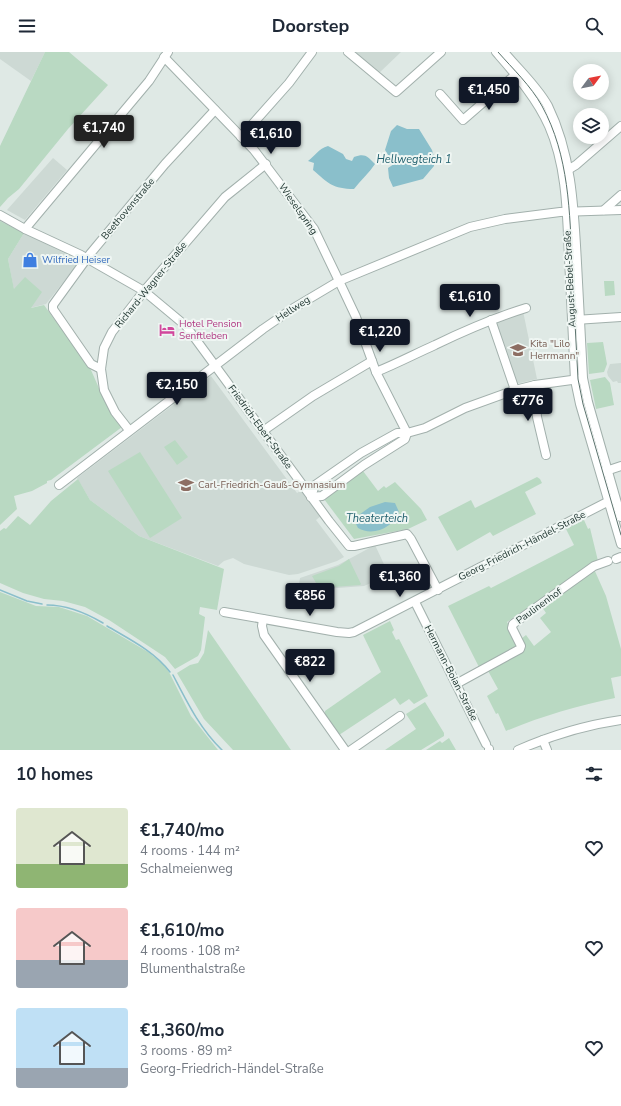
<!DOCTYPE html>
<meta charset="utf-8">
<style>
:root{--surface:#fff;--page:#f2f2f3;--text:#1f2937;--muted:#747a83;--accent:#111827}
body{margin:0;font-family:"Nunito Sans",sans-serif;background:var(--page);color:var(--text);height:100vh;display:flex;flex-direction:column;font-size:15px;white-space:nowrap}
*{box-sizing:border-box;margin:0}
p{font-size:13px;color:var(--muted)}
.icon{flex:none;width:22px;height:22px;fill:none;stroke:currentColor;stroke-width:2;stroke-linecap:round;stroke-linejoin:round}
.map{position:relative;height:698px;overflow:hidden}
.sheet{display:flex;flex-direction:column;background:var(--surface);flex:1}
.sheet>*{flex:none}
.needle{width:26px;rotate:58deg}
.controls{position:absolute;left:573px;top:12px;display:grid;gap:8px}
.controls a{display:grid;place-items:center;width:36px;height:36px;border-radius:50%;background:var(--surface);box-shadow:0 2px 10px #0003;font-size:20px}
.price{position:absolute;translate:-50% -34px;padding:0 9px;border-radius:4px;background:var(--accent);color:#fff;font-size:13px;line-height:26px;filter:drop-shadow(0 1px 2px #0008)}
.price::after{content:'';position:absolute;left:50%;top:24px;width:12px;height:9px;margin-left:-6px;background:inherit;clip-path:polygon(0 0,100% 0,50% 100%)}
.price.current{background:#222;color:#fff}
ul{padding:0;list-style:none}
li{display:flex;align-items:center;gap:12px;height:100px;padding:0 16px}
li span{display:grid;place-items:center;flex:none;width:112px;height:80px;border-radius:4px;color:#555}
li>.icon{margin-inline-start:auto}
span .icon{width:48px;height:48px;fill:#fffc;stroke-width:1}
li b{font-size:17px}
h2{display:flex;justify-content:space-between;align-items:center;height:48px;padding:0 16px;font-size:17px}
header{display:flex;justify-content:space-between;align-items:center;height:52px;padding:0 16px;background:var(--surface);font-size:18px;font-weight:700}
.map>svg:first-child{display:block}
.built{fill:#cdd9d4}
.green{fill:#b9d9c2}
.water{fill:#8abfcb}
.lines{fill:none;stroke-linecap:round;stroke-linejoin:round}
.stream{stroke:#8abfcb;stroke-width:1.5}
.minor-casing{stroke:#a2b0ac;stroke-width:10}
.minor{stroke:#fff;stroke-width:8}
.tram{stroke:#5b736d;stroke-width:1}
.labels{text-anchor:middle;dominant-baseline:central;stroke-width:4;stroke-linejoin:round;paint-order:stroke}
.street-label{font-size:10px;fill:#213732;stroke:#eff6f3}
.shop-label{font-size:10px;fill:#366cbe;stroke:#eff6f3;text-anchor:start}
.hotel-label{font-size:10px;fill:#b23c85;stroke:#eff6f3;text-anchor:start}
.education-label{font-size:10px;fill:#785e54;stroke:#eff6f3;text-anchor:start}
.water-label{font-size:11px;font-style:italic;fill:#21606e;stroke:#eff6f3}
</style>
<header><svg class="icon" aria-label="menu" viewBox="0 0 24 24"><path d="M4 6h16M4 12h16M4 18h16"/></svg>Doorstep<svg class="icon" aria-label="search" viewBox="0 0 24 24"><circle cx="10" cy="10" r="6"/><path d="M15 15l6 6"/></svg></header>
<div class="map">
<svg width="621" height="698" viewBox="0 0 621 698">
<rect width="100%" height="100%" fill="#dfe9e5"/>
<g class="built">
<path d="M0,0H45L31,29L0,7Z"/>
<path d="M351,0H401L378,22Z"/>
<path d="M53,106L67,118L25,168L7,158Z"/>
<path d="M24,181L80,209L46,252L30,256L14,238L8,207Z"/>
<path d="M523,259L537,327L516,332L494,269Z"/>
<path d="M621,311V331H618L617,329L613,330L608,324L607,320L610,312Z"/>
<path d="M211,324L297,441L302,438L321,464L316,468L344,505L337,509L298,522L289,523L244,512L233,506L224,509L218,514L139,484L90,448L77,426Z"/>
<path d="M375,493L389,523L364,534L298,539L300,526L338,513Z"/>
</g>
<g class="green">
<path d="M45,0H69L108,33L68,77L19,137L8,146L0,155V94Z"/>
<path d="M0,169L24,181L8,207L14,237L25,225L42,240L31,256L44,253L91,318L105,350L122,375L51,428L47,429V431L32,439L14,444L17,457L0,473Z"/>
<path d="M604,229H614L615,243L605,244Z"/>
<path d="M603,290L607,312L604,320L589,322L587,291Z"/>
<path d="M605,325L610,331L614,353L596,357L590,328Z"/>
<path d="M175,388L188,405L177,413L164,395Z"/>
<path d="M140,400L182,466L150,486L108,419Z"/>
<path d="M363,419L378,439L384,434L386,436L395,430L421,457L427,468L408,477L354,487L324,447Z"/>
<path d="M537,425L540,427L542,431L525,440L536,462L493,484L490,480L457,499L438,465L471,448L475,456Z"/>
<path d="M78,427L90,448L139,484L224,517L217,558L200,555L199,562L205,565L201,598L198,604L175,617L165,605L109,568L85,555L63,549L44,547L23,541L0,531V479L4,476L6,477L18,464L30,473L51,449Z"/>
<path d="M584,468L588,477L590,476L598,509L507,570L520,593L480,617L448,554L489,534L491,536L574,493L566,477Z"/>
<path d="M349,507L361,532L360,533L319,536L312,524L339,514Z"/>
<path d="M594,517L606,544L621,597V624L611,626L615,646C577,654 542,664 506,679L498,661L496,662L487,644L498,637L487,617L525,597L521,587L526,583L534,594L551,580L540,566L546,561L542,555Z"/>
<path d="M0,540L36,554L59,555L87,564L148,600L163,612L169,620L191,664L218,698H0Z"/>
<path d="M390,569L394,578L392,580L396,588L399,587L428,644L414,652L409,647L400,653L395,646L339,683L325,662V659L381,620L363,583Z"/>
<path d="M208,578L291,698H233L204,667L177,621L190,613L198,611L204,601Z"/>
<path d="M425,650L444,681V684L421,698H385L416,677L406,662Z"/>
<path d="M449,686L456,698H426L440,689L442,691Z"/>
</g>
<g class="water">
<path d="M397,73L407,77H419L432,98L434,105V114L423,127L393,135L389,126L388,116L394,112L385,98L391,79Z"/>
<path d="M328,94L343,102L346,107L352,109L354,105C365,101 367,104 375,112C369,121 361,128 354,137C333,137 328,131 313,118L314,111L308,109C316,103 318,97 328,94Z"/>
<path d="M385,450L395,451L399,460C394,475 373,485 358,476L355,470L356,465L370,455Z"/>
</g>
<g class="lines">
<g class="stream">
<path d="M0,538L27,549L42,552"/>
<path d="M47,553C68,553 86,561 103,571"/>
<path d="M107,574C129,587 154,599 170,620"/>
<path d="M173,623C187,650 200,677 222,698"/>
</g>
<defs>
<g id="minor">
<path d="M348,0L396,40L441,0"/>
<path d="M496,0C516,23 536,45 549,74C567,115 567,162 569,206C571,246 573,287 575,328L580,352L621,492"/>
<path d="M504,0C518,17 537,34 548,54C572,103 574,157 577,211C579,249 581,288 583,326L588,350L621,465"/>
<path d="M164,5L254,98L314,177L339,229L356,265L376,320L407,381"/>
<path d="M508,29L520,19"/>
<path d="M440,42L463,68L501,35"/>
<path d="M241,85L289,31L312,0"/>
<path d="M566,119L576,113L621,74"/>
<path d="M604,158L621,143"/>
<path d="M0,163L25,177L81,203L144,239L186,274L329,469L349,494H354L407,482L411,487L438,538"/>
<path d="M25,177L149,29L168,0"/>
<path d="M491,268L515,338"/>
<path d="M575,268L621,265"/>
<path d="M101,317L91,312L53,257V253L90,202L165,112L215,58"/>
<path d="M376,320C396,312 415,302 435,293C464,279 494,266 526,256"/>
<path d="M535,333L537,365L546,403"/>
<path d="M129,378L115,360L104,338L101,317L104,296L112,280L144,239L225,145L266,112"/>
<path d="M263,379L313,344L372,309"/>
<path d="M603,420L621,414"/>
<path d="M59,433L263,277L292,257L339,229L470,175L505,167L560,160L621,158"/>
<path d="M311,445L315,433L361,401L397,381H407L425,376L465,356L515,338L535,333L579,327"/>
<path d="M311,445L322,444L364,413L405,387L407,381"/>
<path d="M616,507L621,505"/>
<path d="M415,550L486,692"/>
<path d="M224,560L337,580L349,581L354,580L613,447"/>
<path d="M263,567L262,574L264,583L345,698"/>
<path d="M456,632L520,597L521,594L512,576L513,572L594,514L608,509"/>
<path d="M543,688L547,698"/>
<path d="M489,697V698"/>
<path d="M351,698L400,664"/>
<path d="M518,698C550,684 586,673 621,668"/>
</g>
</defs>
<use href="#minor" class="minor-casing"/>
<use href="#minor" class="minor"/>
<path class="tram" d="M498,0C513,17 531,34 542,54C569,103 570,161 572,215C574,252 576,290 578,327L583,352L621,483"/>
</g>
<defs>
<symbol id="shop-bare" viewBox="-9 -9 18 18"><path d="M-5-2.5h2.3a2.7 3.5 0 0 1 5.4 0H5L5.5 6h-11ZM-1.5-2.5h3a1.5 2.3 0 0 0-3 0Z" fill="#3f7fe0" stroke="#eff6f3" stroke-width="2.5" paint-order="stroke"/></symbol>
<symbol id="hotel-bare" viewBox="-9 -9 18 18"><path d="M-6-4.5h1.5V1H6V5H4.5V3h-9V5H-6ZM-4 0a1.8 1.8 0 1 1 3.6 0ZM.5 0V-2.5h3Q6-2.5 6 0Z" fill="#d1479c" stroke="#eff6f3" stroke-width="2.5" paint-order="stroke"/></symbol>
<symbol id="school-bare" viewBox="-9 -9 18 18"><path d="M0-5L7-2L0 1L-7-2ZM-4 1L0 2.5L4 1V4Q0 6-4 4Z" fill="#8d6e63" stroke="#eff6f3" stroke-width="2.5" paint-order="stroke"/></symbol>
</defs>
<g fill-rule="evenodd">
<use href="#shop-bare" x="19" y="197" width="22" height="22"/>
<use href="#hotel-bare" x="156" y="267" width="22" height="22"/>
<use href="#school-bare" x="507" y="287" width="22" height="22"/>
<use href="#school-bare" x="175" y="422" width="22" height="22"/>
</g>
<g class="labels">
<g class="street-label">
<text transform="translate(128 157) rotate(-50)">Beethovenstraße</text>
<text transform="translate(298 157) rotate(55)">Wieselspring</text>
<text transform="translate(570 227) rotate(-93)">August-Bebel-Straße</text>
<text transform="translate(151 233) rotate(-51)">Richard-Wagner-Straße</text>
<text transform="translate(293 257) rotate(-33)">Hellweg</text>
<text transform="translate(260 375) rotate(54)">Friedrich-Ebert-Straße</text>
<text transform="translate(522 494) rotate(-27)">Georg-Friedrich-Händel-Straße</text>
<text transform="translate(539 554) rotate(-36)">Paulinenhof</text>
<text transform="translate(451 621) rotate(63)">Hermann-Boian-Straße</text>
</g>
<g class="shop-label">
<text x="42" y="208">Wilfried Heiser</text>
</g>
<g class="hotel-label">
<text x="179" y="272">Hotel Pension<tspan x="179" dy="12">Senftleben</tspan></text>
</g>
<g class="education-label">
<text x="530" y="292">Kita "Lilo<tspan x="530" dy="12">Herrmann"</tspan></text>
<text x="198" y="433">Carl-Friedrich-Gauß-Gymnasium</text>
</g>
<g class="water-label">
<text x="414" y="107">Hellwegteich 1</text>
<text x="377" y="466">Theaterteich</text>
</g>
</g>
</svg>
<div class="controls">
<a><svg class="needle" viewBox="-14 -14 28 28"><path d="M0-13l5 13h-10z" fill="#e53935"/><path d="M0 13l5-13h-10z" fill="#747a83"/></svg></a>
<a><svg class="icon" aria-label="layers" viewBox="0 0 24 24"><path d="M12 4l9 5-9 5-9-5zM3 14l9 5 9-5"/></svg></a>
</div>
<b class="price" style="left:489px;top:59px">€1,450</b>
<b class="price current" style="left:104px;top:97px">€1,740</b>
<b class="price" style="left:271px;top:103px">€1,610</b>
<b class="price" style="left:470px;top:266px">€1,610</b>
<b class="price" style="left:380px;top:301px">€1,220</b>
<b class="price" style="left:177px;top:354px">€2,150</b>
<b class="price" style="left:528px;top:370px">€776</b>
<b class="price" style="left:400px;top:546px">€1,360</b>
<b class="price" style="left:310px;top:565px">€856</b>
<b class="price" style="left:310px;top:631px">€822</b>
</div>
<section class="sheet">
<h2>10 homes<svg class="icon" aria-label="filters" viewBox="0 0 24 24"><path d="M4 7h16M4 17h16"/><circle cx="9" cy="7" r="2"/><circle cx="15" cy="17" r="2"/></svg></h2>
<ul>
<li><span style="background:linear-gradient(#dfe7d0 70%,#8fb573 0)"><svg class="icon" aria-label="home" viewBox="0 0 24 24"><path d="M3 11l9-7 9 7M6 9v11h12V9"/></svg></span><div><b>€1,740/mo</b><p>4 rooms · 144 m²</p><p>Schalmeienweg</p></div><svg class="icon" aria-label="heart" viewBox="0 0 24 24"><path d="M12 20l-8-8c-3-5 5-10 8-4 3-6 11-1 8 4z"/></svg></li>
<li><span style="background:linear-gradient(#f6c9c9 65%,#9aa5b1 0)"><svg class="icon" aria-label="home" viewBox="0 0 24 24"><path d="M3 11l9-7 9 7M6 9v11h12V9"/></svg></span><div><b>€1,610/mo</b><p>4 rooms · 108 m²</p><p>Blumenthalstraße</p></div><svg class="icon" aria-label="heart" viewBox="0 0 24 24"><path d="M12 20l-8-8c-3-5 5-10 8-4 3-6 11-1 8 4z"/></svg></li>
<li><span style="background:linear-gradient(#bfe0f5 75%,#9aa5b1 0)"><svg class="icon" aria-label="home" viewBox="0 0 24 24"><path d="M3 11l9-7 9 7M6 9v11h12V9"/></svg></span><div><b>€1,360/mo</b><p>3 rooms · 89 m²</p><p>Georg-Friedrich-Händel-Straße</p></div><svg class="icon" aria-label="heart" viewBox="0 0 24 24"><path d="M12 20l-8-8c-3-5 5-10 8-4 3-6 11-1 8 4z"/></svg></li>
</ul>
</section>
